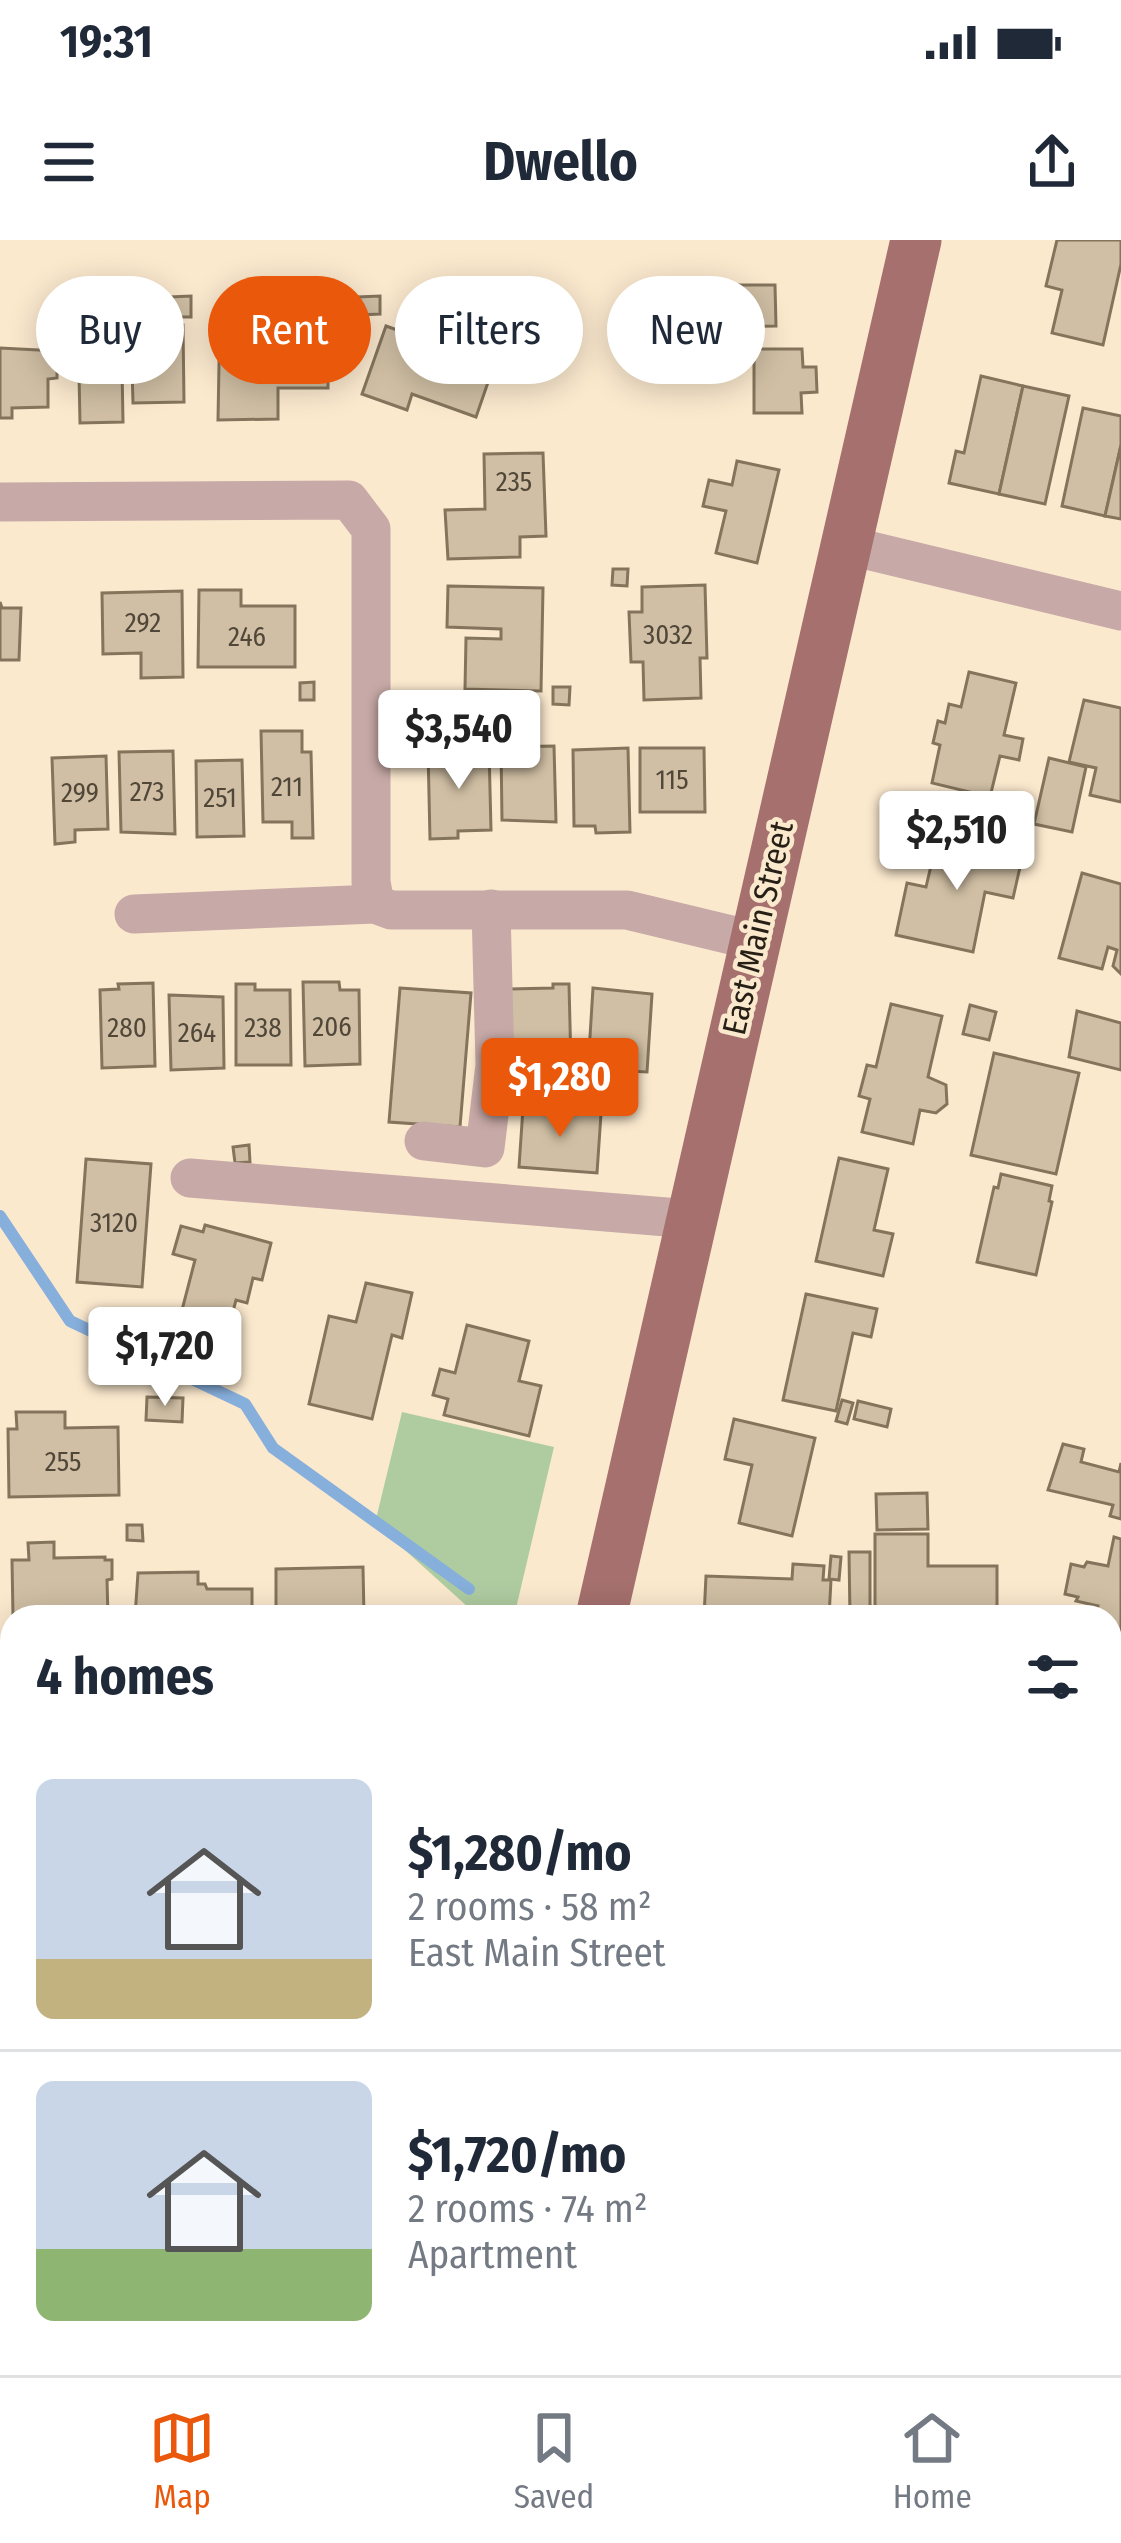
<!DOCTYPE html>
<meta charset="utf-8">
<style>
:root{--surface:#fff;--page:#f6f6f7;--text:#1f2937;--muted:#747a83;--line:#e0e1e3;--accent:#ea580c}
body{margin:0;font-family:"Fira Sans Condensed",sans-serif;background:var(--page);color:var(--text);height:100vh;display:flex;flex-direction:column;font-size:45px;white-space:nowrap}
*{box-sizing:border-box;margin:0}
p{font-size:39px;color:var(--muted)}
.icon{flex:none;width:66px;height:66px;fill:none;stroke:currentColor;stroke-width:2;stroke-linecap:round;stroke-linejoin:round}
.map{position:relative;flex:1;overflow:hidden}
.sheet{position:absolute;left:0px;top:1365px;width:1122px;height:771px;display:flex;flex-direction:column;background:var(--surface);border-radius:36px 36px 0 0;box-shadow:0 6px 30px #0003}
.sheet>*{flex:none}
.guide{position:absolute;left:36px;top:36px;width:1050px;height:108px;display:flex;gap:24px}
.price{position:absolute;translate:-50% -102px;padding:0 27px;border-radius:12px;background:#fff;color:#222;font-size:39px;line-height:78px;filter:drop-shadow(0 3px 6px #0008)}
.price::after{content:'';position:absolute;left:50%;top:72px;width:36px;height:27px;margin-left:-18px;background:inherit;clip-path:polygon(0 0,100% 0,50% 100%)}
.price.selected{background:var(--accent);color:#fff}
ul{padding:0;list-style:none}
li{display:flex;align-items:center;gap:36px;height:300px;padding:0 36px}
li+li{border-top:3px solid var(--line)}
li span{display:grid;place-items:center;flex:none;width:336px;height:240px;border-radius:18px;color:#555}
li>.icon{margin-inline-start:auto}
span .icon{width:144px;height:144px;fill:#fffc;stroke-width:1}
li b{font-size:51px}
h2{display:flex;justify-content:space-between;align-items:center;height:144px;padding:0 36px;font-size:51px}
.tag{padding:0 42px;border-radius:54px;background:var(--surface);box-shadow:0 6px 30px #0003;font-size:42px;line-height:108px}
.tag.selected{background:var(--accent);color:#fff}
.status{display:flex;justify-content:space-between;align-items:center;height:84px;padding:0 60px;background:var(--surface);direction:ltr}
.status svg{height:33px;fill:currentColor}
header{display:flex;justify-content:space-between;align-items:center;height:156px;padding:0 36px;background:var(--surface);font-size:54px;font-weight:700}
.tabs{display:flex;justify-content:space-around;align-items:center;height:168px;border-top:3px solid var(--line);background:var(--surface);font-size:33px;color:var(--muted)}
.tabs a{display:grid;justify-items:center;gap:6px}
.tabs .selected{color:var(--accent)}
.map>svg:first-child{display:block}
.green{fill:#afcca1}
.lines{fill:none;stroke-linecap:round;stroke-linejoin:round}
.stream{stroke:#87afdc;stroke-width:12}
.building{fill:#d0bfa4;stroke:#84745c;stroke-width:3}
.minor{stroke:#c7a9a7;stroke-width:39}
.major{stroke:#a5706e;stroke-width:51}
.labels{text-anchor:middle;dominant-baseline:central;stroke-width:9;stroke-linejoin:round;paint-order:stroke}
.number-label{font-size:27px;fill:#504739}
.street-label{font-size:33px;fill:#261f15;stroke:#fbe9ce}
</style>
<div class="status"><b>19:31</b><svg viewBox="0 0 49 12"><path d="M0 12V9h3v3zM5 12V6h3v6zM10 12V3h3v9zM15 12V0h3v12zM26 1h20v11H26zM47 4h2v5h-2z"/></svg></div>
<header><svg class="icon" aria-label="menu" viewBox="0 0 24 24"><path d="M4 6h16M4 12h16M4 18h16"/></svg>Dwello<svg class="icon" aria-label="share" viewBox="0 0 24 24"><path d="M12 15V3M7 8l5-5 5 5M5 13v7h14v-7"/></svg></header>
<div class="map">
<svg width="1121" height="2135" viewBox="0 0 1121 2135">
<rect width="100%" height="100%" fill="#fbe9ce"/>
<path class="green" d="M402,1172L554,1207L514,1377H479L375,1283Z"/>
<g class="lines">
<path class="stream" d="M0,976L70,1081L245,1164L273,1208L469,1349"/>
</g>
<g class="building">
<path d="M1057,0H1121V24L1103,105L1052,93L1062,50L1046,46Z"/>
<path d="M720,45H775L776,86L720,87Z"/>
<path d="M191,56V77H178L170,68V57Z"/>
<path d="M380,56V74L358,75V57Z"/>
<path d="M220,70H247V82H328L329,106H347L346,128H328V148H278V179L218,180Z"/>
<path d="M118,72V86L183,85L184,162L133,163L132,128H122L123,182L80,183L78,86L97,85V73Z"/>
<path d="M386,86L494,125L476,177L412,154L407,170L362,154Z"/>
<path d="M0,108L57,111V138L48,139V167L12,168V178H0Z"/>
<path d="M754,109H802L803,127H816L817,152L801,153L802,173H754Z"/>
<path d="M981,136L1023,146L999,254L949,243L956,211L964,213Z"/>
<path d="M1023,146L1069,156L1045,264L999,254Z"/>
<path d="M1083,168L1121,176V205L1105,276L1062,266Z"/>
<path d="M1121,205V279L1105,276Z"/>
<path d="M543,213L546,296L520,297V317L448,319L445,270L485,269L484,214Z"/>
<path d="M737,221L779,230L757,323L716,313L726,271L703,266L709,240L732,245Z"/>
<path d="M613,329H628L627,346L612,345Z"/>
<path d="M705,345L707,418H700L701,458L644,460L643,422H631L629,372H642V347Z"/>
<path d="M448,346L543,348L541,451L465,449L466,398L501,399V389L447,387Z"/>
<path d="M199,350H241V366H295V427H198Z"/>
<path d="M182,351L183,437L141,438V413L103,414L102,353Z"/>
<path d="M0,362L2,368H21L19,420H0Z"/>
<path d="M969,432L1016,443L1004,495L1023,499L1019,520L1000,516L990,557L932,543L940,505L933,503L938,481L945,483L949,464L961,467Z"/>
<path d="M314,442V460H300V443Z"/>
<path d="M553,447H570L569,465L553,464Z"/>
<path d="M1084,460L1121,468V562L1090,555L1096,528L1069,522Z"/>
<path d="M261,491H302V512H311L313,598H292V582H263Z"/>
<path d="M554,506L556,582L502,580L501,507Z"/>
<path d="M628,508L630,592L596,593L595,586H574L573,510Z"/>
<path d="M640,508H704L705,572H640Z"/>
<path d="M489,509L491,590L458,591V598L430,599L428,510Z"/>
<path d="M173,511L175,594L121,592L119,512Z"/>
<path d="M106,516L108,589L75,590V602L55,604L52,518Z"/>
<path d="M1049,518L1086,527L1072,592L1034,584Z"/>
<path d="M242,520L244,596L197,597L196,521Z"/>
<path d="M938,596L1023,614L1013,658L985,652L973,712L896,695L907,643L926,647Z"/>
<path d="M1082,633L1121,644V734L1113,726L1117,710L1108,707L1102,729L1059,718Z"/>
<path d="M303,742H339L340,750H359L360,824L305,826Z"/>
<path d="M153,743L155,826L102,828L100,750L119,749L118,744Z"/>
<path d="M236,744H255V750H290L291,825H236Z"/>
<path d="M553,744H569L571,825L512,823L510,749L553,748Z"/>
<path d="M400,748L471,753L460,887L389,882Z"/>
<path d="M593,748L652,754L647,832L588,829Z"/>
<path d="M169,755L223,757L224,828L171,830Z"/>
<path d="M891,764L942,776L928,837L946,845L947,864L936,873L920,870L913,904L862,892L870,859L859,856L867,825L876,827Z"/>
<path d="M970,765L996,772L989,800L963,794Z"/>
<path d="M1077,771L1121,783V830L1069,817Z"/>
<path d="M994,813L1079,833L1056,934L971,915Z"/>
<path d="M523,868L601,874L597,933L519,927Z"/>
<path d="M249,905L250,922L235,923L233,907Z"/>
<path d="M839,918L888,929L874,990L893,994L883,1036L816,1021Z"/>
<path d="M86,919L151,924L142,1047L77,1042Z"/>
<path d="M1001,934L1052,946L1049,961L1052,962L1036,1035L977,1022L994,947L998,948Z"/>
<path d="M205,985L271,1003L262,1040L253,1038L247,1063L236,1060L223,1109L175,1097L195,1020L173,1014L181,986L203,992Z"/>
<path d="M366,1043L412,1053L402,1098L392,1095L372,1179L309,1164L329,1076L356,1082Z"/>
<path d="M806,1054L877,1069L871,1097L853,1093L836,1171L783,1160Z"/>
<path d="M467,1085L529,1101L519,1141L541,1146L529,1196L444,1175L448,1159L433,1155L440,1129L455,1133Z"/>
<path d="M147,1157L183,1158L182,1182L146,1180Z"/>
<path d="M842,1160L853,1163L847,1184L836,1181Z"/>
<path d="M858,1161L891,1169L887,1187L854,1179Z"/>
<path d="M16,1172H65V1188L118,1187L119,1255L9,1257L8,1189H17Z"/>
<path d="M734,1179L815,1198L792,1296L739,1283L752,1225L725,1219Z"/>
<path d="M1063,1204L1084,1209L1081,1222L1119,1232L1121,1223V1279L1110,1276L1113,1265L1048,1250Z"/>
<path d="M927,1253L928,1289L877,1290L876,1254Z"/>
<path d="M127,1285H142L143,1301L127,1300Z"/>
<path d="M875,1294H928V1326H997V1377H875Z"/>
<path d="M1114,1297L1121,1299V1405L1110,1403V1377H1096L1098,1366L1076,1361L1078,1357L1065,1354L1071,1324L1084,1327L1087,1322L1108,1326Z"/>
<path d="M54,1302V1318L105,1317V1320H112V1339L107,1340L108,1377H13L12,1320H29L28,1303Z"/>
<path d="M849,1312H870V1377H850Z"/>
<path d="M831,1316L841,1317L839,1340L829,1339Z"/>
<path d="M793,1324L824,1326L823,1340H831L829,1377H704L706,1336L792,1339Z"/>
<path d="M363,1327L364,1377H276V1329Z"/>
<path d="M198,1332V1344H205L207,1349H252V1377H135L138,1333Z"/>
<rect x="1110" y="1576" width="11" height="113"/>
<path d="M0,1605H12V1655L0,1656Z"/>
<path d="M1121,1815V1859H1110V1816Z"/>
<path d="M0,1841H10L12,1938L0,1939Z"/>
<path d="M100,2124L101,2135H56V2125Z"/>
<path d="M131,2124H234L235,2135H132Z"/>
<rect x="1054" y="2124" width="51" height="11"/>
<path d="M38,2128V2135H0V2129Z"/>
</g>
<g class="lines">
<g class="minor">
<path d="M0,262L349,260L371,289V642L375,664L391,670H627L756,701"/>
<path d="M846,305L1121,371"/>
<path d="M134,674L375,664"/>
<path d="M424,901L485,908L495,825L491,669"/>
<path d="M190,938L691,979"/>
<path d="M1110,1487H1121"/>
<path d="M0,2027L12,2025"/>
</g>
<g class="major">
<path d="M601,1377L916,0"/>
<path d="M0,1489H12"/>
<path d="M580,2124V2135"/>
</g>
</g>
<g class="labels">
<g class="number-label">
<text x="514" y="242">235</text>
<text x="143" y="383">292</text>
<text x="668" y="395">3032</text>
<text x="247" y="397">246</text>
<text x="672" y="540">115</text>
<text x="287" y="547">211</text>
<text x="147" y="552">273</text>
<text x="80" y="553">299</text>
<text x="220" y="558">251</text>
<text x="332" y="787">206</text>
<text x="127" y="788">280</text>
<text x="263" y="788">238</text>
<text x="197" y="793">264</text>
<text x="114" y="983">3120</text>
<text x="63" y="1222">255</text>
</g>
<g class="street-label">
<text transform="translate(758 688) rotate(-77)">East Main Street</text>
</g>
</g>
</svg>
<b class="price" style="left:459px;top:552px">$3,540</b>
<b class="price" style="left:957px;top:653px">$2,510</b>
<b class="price selected" style="left:560px;top:900px">$1,280</b>
<b class="price" style="left:165px;top:1169px">$1,720</b>
<div class="guide">
<a class="tag">Buy</a>
<a class="tag selected">Rent</a>
<a class="tag">Filters</a>
<a class="tag">New</a>
</div>
<section class="sheet">
<h2>4 homes<svg class="icon" aria-label="filters" viewBox="0 0 24 24"><path d="M4 7h16M4 17h16"/><circle cx="9" cy="7" r="2"/><circle cx="15" cy="17" r="2"/></svg></h2>
<ul>
<li><span style="background:linear-gradient(#c9d6e8 75%,#c2b280 0)"><svg class="icon" aria-label="home" viewBox="0 0 24 24"><path d="M3 11l9-7 9 7M6 9v11h12V9"/></svg></span><div><b>$1,280/mo</b><p>2 rooms · 58 m²</p><p>East Main Street</p></div></li>
<li><span style="background:linear-gradient(#c9d6e8 70%,#8fb573 0)"><svg class="icon" aria-label="home" viewBox="0 0 24 24"><path d="M3 11l9-7 9 7M6 9v11h12V9"/></svg></span><div><b>$1,720/mo</b><p>2 rooms · 74 m²</p><p>Apartment</p></div></li>
</ul>
</section>
</div>
<nav class="tabs">
<a class="selected"><svg class="icon" aria-label="map" viewBox="0 0 24 24"><path d="M3 6l6-2 6 2 6-2v14l-6 2-6-2-6 2zM9 4v14M15 6v14"/></svg>Map</a>
<a><svg class="icon" aria-label="saved" viewBox="0 0 24 24"><path d="M7 4h10v16l-5-4-5 4z"/></svg>Saved</a>
<a><svg class="icon" aria-label="home" viewBox="0 0 24 24"><path d="M3 11l9-7 9 7M6 9v11h12V9"/></svg>Home</a>
</nav>
